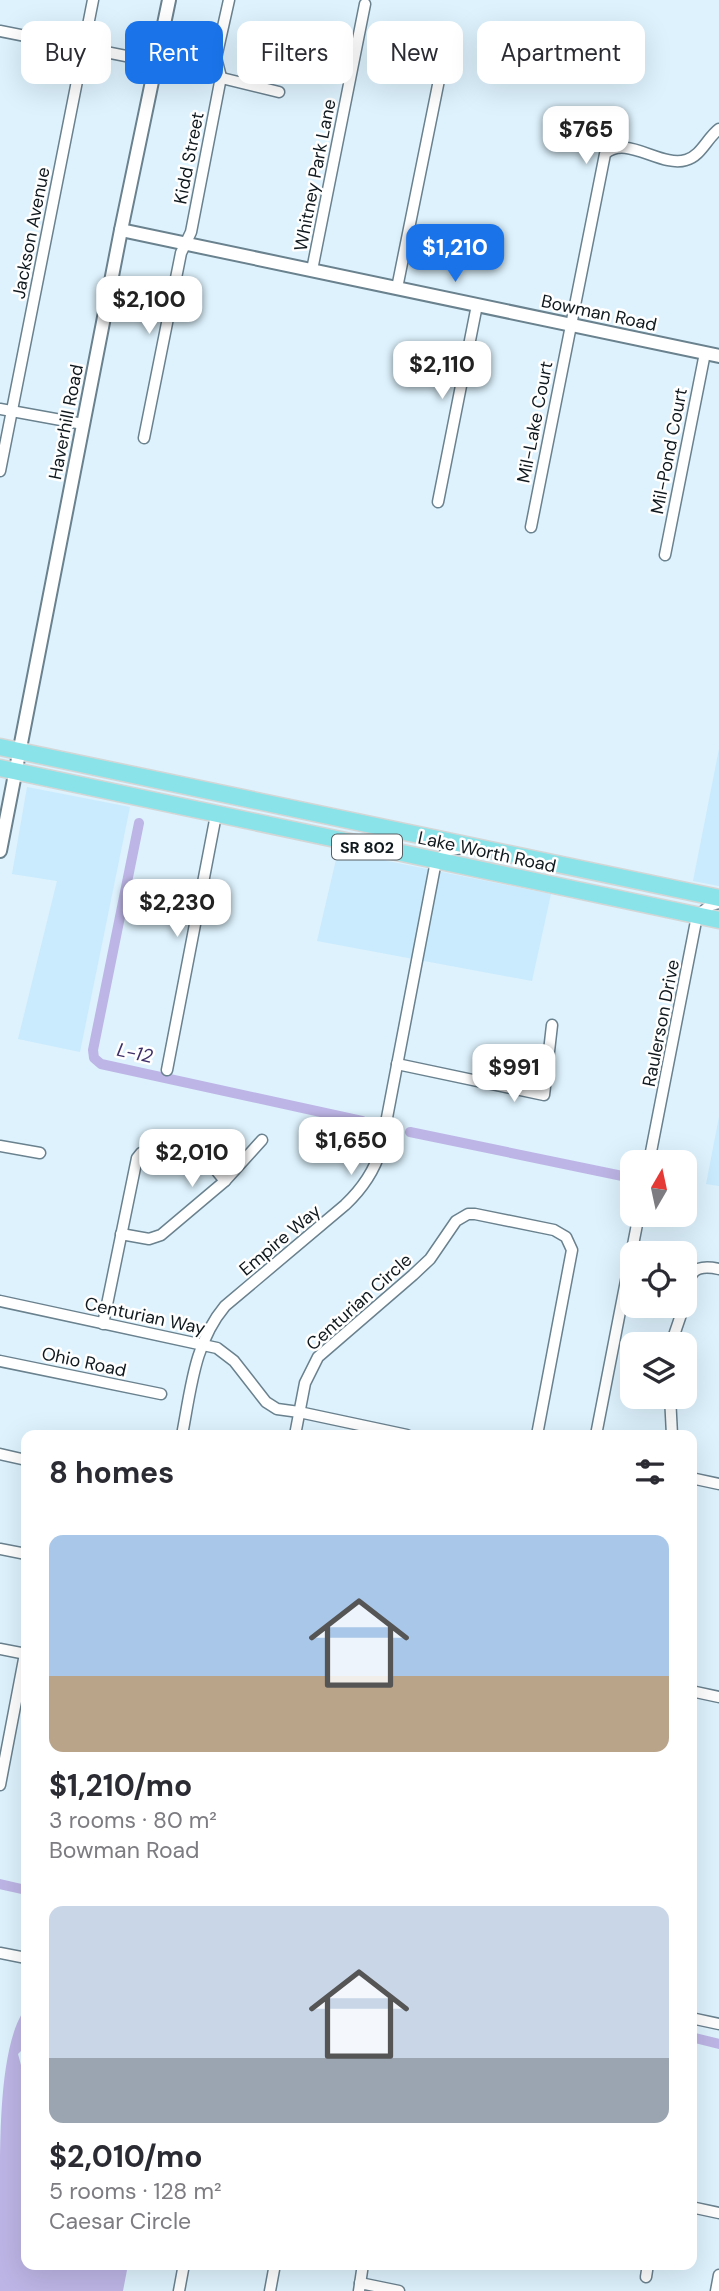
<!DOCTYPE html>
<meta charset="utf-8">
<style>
:root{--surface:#fff;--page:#f7f7f7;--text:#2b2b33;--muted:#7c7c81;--accent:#1a73e8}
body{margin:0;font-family:"DM Sans",sans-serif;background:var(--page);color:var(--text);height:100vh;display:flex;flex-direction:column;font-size:26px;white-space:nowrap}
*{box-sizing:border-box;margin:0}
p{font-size:23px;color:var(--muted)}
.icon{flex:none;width:38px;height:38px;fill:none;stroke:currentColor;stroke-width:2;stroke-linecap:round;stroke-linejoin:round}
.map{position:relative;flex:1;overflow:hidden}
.panel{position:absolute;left:21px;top:1430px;width:676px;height:840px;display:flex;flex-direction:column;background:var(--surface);border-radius:14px;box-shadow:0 7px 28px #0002}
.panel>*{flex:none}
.hud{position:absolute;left:21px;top:21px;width:677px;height:63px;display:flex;gap:14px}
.needle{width:46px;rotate:9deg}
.controls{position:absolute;left:620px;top:1150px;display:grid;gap:14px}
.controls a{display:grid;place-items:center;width:77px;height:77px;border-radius:14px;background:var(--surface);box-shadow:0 7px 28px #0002;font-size:35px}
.price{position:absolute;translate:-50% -60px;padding:0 16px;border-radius:14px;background:#fff;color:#222;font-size:23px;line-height:46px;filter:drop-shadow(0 2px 4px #0008)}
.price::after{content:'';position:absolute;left:50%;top:42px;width:21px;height:16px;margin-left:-10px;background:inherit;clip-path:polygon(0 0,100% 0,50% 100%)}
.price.on{background:var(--accent);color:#fff}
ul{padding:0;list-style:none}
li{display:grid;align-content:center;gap:14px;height:371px;padding:0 28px}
li span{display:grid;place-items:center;height:217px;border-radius:14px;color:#555}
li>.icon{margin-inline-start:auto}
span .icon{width:126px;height:126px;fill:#fffc;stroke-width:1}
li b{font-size:30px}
h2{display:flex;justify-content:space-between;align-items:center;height:84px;padding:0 28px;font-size:30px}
.pill{padding:0 24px;border-radius:14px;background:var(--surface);box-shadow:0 7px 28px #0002;font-size:24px;line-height:63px}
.pill.on{background:var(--accent);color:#fff}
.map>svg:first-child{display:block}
.built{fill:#c9ebfd}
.water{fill:#bdb5e5}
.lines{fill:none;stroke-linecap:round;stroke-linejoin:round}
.canal{stroke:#bdb5e5;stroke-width:10}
.minor-casing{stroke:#6a818e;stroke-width:13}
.tertiary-casing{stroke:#6a818e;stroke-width:16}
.primary-casing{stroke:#d4d6d6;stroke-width:19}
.minor{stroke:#fff;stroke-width:10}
.tertiary{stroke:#fff;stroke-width:12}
.primary{stroke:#89e3e8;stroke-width:16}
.labels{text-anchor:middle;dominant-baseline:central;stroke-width:5;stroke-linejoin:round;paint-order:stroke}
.shield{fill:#fff;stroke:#585e62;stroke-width:2}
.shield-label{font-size:16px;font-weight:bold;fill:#10191e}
.street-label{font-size:18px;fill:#10191e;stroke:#fff}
.water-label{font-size:19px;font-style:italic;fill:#3e2f69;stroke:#fff}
</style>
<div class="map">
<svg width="719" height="2291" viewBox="0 0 719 2291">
<rect width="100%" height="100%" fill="#ddf2fd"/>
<g class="built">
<path d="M719,749V886L693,881Z"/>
<path d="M27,787L130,807L80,1052L18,1039L57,881L12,874Z"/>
<path d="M338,851L551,894L532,981L317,941Z"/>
<path d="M719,1117V1186L706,1184Z"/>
</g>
<path class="water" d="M23,2012L26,2015V2046L18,2054L26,2084V2264L125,2265L127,2270L123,2291H0C0,2255 0,2218 0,2182C0,2136 0,2048 23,2012Z"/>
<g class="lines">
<g class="canal">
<path d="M139,823L93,1050L94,1058L101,1064L362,1121"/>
<path d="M410,1132L632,1178"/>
<path d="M0,1884L26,1890"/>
<path d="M691,2037L719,2044"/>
</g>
<defs>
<g id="minor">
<path d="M0,31L156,62L279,92"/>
<path d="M312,270L365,4"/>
<path d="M397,288L440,75"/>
<path d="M0,409L83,424"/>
<path d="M144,438L181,253L191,232L221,77L216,58L229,0"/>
<path d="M0,471L93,0"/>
<path d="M438,502L477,305"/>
<path d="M531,527L605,154C626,134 661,168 686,160C701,156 707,138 719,129"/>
<path d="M665,555L705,353"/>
<path d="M397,1064L544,1095L552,1025"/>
<path d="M167,1070L216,815"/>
<path d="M0,1146L40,1153"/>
<path d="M649,1162L697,916L711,905L719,903"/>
<path d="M121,1234L149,1239L161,1235L225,1181L262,1140"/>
<path d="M0,1301L217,1348L234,1361L266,1402L277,1409L299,1412L407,1435"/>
<path d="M684,1303C689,1279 688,1262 719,1269"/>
<path d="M103,1324L137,1158L141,1153L154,1148L200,1157L211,1164L225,1181"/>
<path d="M671,1344L684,1306"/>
<path d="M0,1361L161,1394"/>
<path d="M670,1396L672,1435"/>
<path d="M182,1435C191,1389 194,1343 225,1306L345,1205C362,1189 374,1172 381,1149L436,861L450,850L463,848"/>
<path d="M295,1435L305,1383L318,1357L413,1275L430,1259L456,1221L468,1214H475L554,1230L566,1237L572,1250L537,1435"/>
<path d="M596,1435L639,1214"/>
<path d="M0,1454L26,1460"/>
<path d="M691,1478L719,1484"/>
<path d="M0,1549L26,1554"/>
<path d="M0,1649L26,1654"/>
<path d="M691,1691L719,1697"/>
<path d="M0,1785L25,1654"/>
<path d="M0,1953L26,1958"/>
<path d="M691,2018L719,2024"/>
<path d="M691,2207L719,2213"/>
<path d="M646,2277L648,2264"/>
<path d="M360,2283L399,2291"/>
<path d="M179,2291L184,2264"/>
<path d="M270,2291L275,2264"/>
<path d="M359,2291L363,2264"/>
<path d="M716,2291L719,2275"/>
</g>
<g id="tertiary">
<path d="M121,230L719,356"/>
<path d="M0,851L121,230L169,0"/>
</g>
<g id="primary">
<path d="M0,747L719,898"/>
<path d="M0,768L719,920"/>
</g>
</defs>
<use href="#minor" class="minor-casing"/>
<use href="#tertiary" class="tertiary-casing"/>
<use href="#primary" class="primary-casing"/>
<use href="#minor" class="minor"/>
<use href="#tertiary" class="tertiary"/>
<use href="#primary" class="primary"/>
</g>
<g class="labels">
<rect class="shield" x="332" y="834.5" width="70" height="25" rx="5"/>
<g class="shield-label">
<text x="367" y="847">SR 802</text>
</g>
<g class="street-label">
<text transform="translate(189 158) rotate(-79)">Kidd Street</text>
<text transform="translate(315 175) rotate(-79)">Whitney Park Lane</text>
<text transform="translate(31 233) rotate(-79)">Jackson Avenue</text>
<text transform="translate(599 313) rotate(12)">Bowman Road</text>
<text transform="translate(66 422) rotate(-79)">Haverhill Road</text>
<text transform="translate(535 422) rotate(-79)">Mil-Lake Court</text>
<text transform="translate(669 451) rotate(-79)">Mil-Pond Court</text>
<text transform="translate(487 852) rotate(12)">Lake Worth Road</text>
<text transform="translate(661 1023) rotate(-79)">Raulerson Drive</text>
<text transform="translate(280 1240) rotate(-40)">Empire Way</text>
<text transform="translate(359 1302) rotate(-42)">Centurian Circle</text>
<text transform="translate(145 1316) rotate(12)">Centurian Way</text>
<text transform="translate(84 1362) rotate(12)">Ohio Road</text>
</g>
<g class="water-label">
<text transform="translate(135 1053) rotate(12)">L-12</text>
</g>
</g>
</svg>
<div class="controls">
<a><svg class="needle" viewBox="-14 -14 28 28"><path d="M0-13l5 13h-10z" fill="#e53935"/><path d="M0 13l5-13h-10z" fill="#7c7c81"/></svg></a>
<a><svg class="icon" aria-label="locate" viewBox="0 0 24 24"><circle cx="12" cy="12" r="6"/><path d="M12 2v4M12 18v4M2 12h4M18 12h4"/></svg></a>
<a><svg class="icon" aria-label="layers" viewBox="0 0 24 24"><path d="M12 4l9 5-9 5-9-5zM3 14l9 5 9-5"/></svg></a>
</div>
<b class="price" style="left:586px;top:166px">$765</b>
<b class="price on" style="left:455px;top:284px">$1,210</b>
<b class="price" style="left:149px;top:336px">$2,100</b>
<b class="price" style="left:442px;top:401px">$2,110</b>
<b class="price" style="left:177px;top:939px">$2,230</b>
<b class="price" style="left:514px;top:1104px">$991</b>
<b class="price" style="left:351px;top:1177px">$1,650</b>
<b class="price" style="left:192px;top:1189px">$2,010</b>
<div class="hud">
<a class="pill">Buy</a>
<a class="pill on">Rent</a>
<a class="pill">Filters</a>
<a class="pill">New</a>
<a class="pill">Apartment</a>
</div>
<section class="panel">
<h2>8 homes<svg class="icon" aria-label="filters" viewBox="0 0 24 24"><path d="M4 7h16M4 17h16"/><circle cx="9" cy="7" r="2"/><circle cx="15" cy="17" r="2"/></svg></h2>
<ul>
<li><span style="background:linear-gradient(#a9c7e8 65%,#b9a48a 0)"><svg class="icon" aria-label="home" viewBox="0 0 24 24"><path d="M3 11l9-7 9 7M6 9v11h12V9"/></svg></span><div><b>$1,210/mo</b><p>3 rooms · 80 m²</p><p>Bowman Road</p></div></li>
<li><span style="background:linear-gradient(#c9d6e8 70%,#9aa5b1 0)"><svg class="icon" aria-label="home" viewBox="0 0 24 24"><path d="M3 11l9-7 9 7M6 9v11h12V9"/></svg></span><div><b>$2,010/mo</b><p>5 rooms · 128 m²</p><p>Caesar Circle</p></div></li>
</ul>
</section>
</div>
